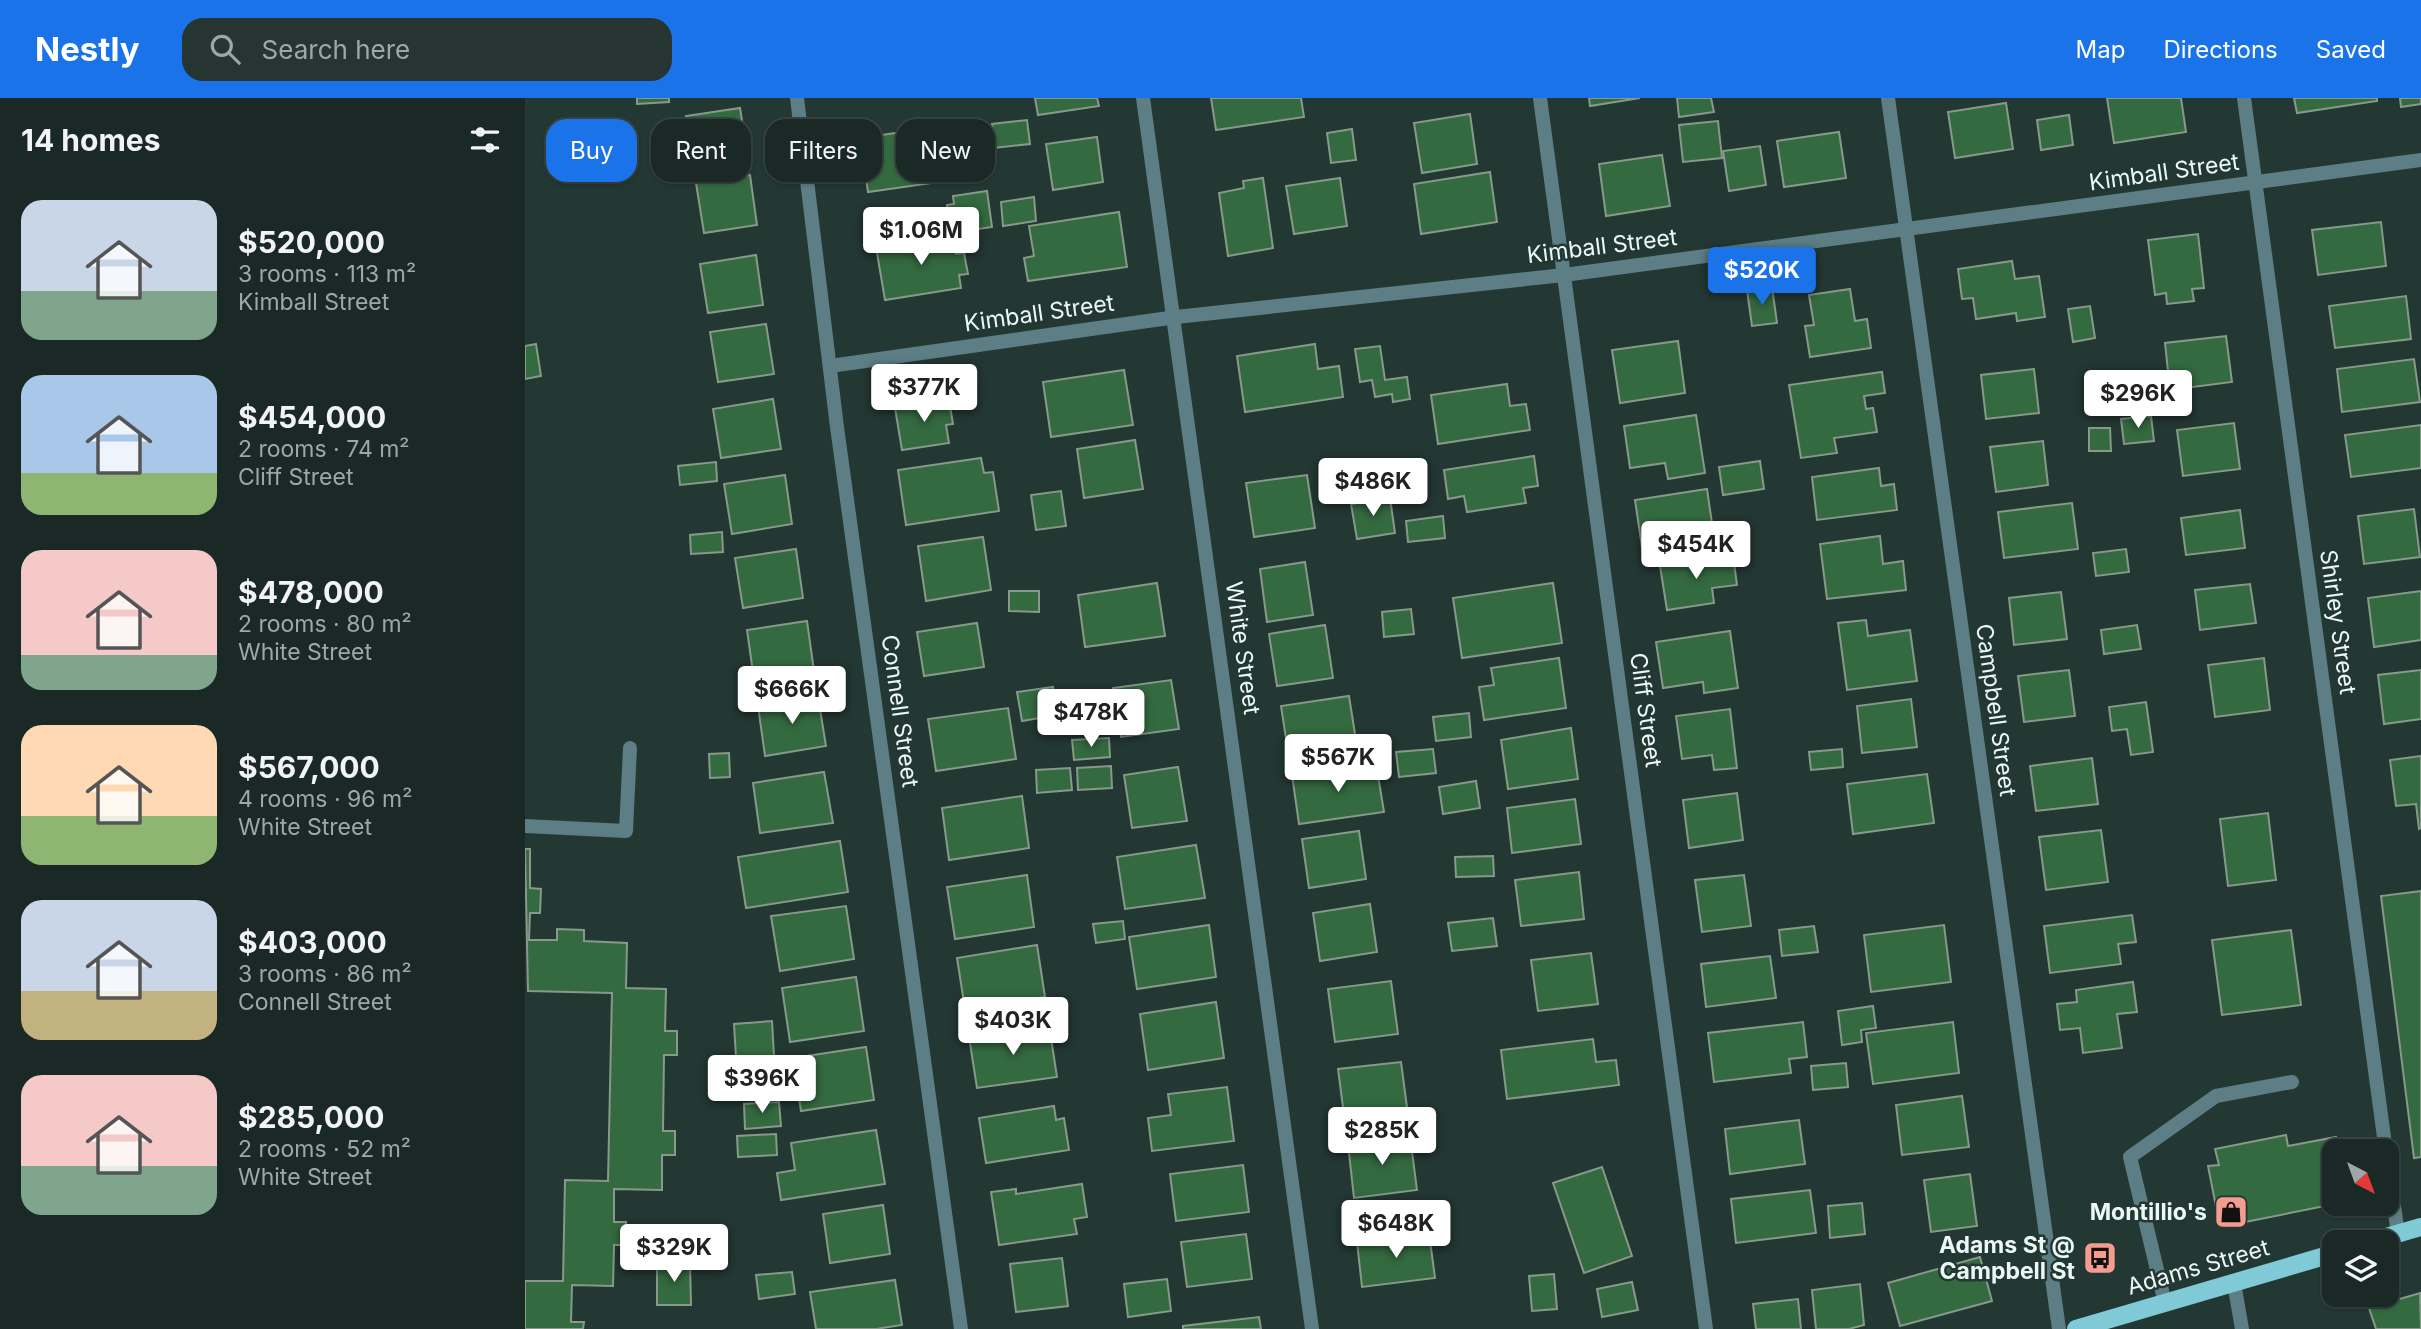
<!DOCTYPE html>
<meta charset="utf-8">
<style>
:root{--surface:#1a2926;--page:#273532;--text:#f1f3f6;--muted:#9fa6a7;--line:#384543;--accent:#1a73e8}
body{margin:0;font-family:Inter,sans-serif;background:var(--page);color:var(--text);height:100vh;display:flex;flex-direction:column;font-size:26px;white-space:nowrap}
*{box-sizing:border-box;margin:0}
p{font-size:23px;color:var(--muted)}
.icon{flex:none;width:38px;height:38px;fill:none;stroke:currentColor;stroke-width:2;stroke-linecap:round;stroke-linejoin:round}
.map{position:relative;flex:1;overflow:hidden}
.details{display:flex;flex-direction:column;background:var(--surface);width:525px}
.details>*{flex:none}
.top-card{position:absolute;left:21px;top:21px;width:665px;height:63px;display:flex;gap:14px}
.needle{width:46px;rotate:139deg}
.tools{position:absolute;left:1797px;top:1041px;display:grid;gap:14px}
.tools a{display:grid;place-items:center;width:77px;height:77px;border-radius:14px;background:var(--surface);box-shadow:0 2px 5px #0004,0 0 0 2px var(--line);font-size:35px}
.price{position:absolute;translate:-50% -60px;padding:0 16px;border-radius:7px;background:#fff;color:#222;font-size:23px;line-height:46px;filter:drop-shadow(0 2px 4px #0008)}
.price::after{content:'';position:absolute;left:50%;top:42px;width:21px;height:16px;margin-left:-10px;background:inherit;clip-path:polygon(0 0,100% 0,50% 100%)}
.price.selected{background:var(--accent);color:#fff}
ul{padding:0;list-style:none}
li{display:flex;align-items:center;gap:21px;height:175px;padding:0 21px}
li span{display:grid;place-items:center;flex:none;width:196px;height:140px;border-radius:21px;color:#555}
li>.icon{margin-inline-start:auto}
span .icon{width:84px;height:84px;fill:#fffc;stroke-width:1}
li b{font-size:30px}
h2{display:flex;justify-content:space-between;align-items:center;height:84px;padding:0 21px;font-size:30px}
.chip{padding:0 24px;border-radius:21px;background:var(--surface);box-shadow:0 2px 5px #0004,0 0 0 2px var(--line);font-size:24px;line-height:63px}
.chip.selected{background:var(--accent);color:#fff}
header{display:flex;align-items:center;gap:42px;box-sizing:border-box;height:98px;padding:0 35px;background:var(--accent);color:#fff}
header strong{font-size:33px}
nav{display:flex;gap:38px;margin-inline-start:auto;font-size:24px}
.search{width:490px;height:63px;background:var(--page);display:flex;align-items:center;gap:18px;box-sizing:border-box;padding:0 24px;border-radius:21px;color:var(--muted);font-size:26px}
main{display:flex;flex:1;min-height:0}
.map>svg:first-child{display:block}
.building{fill:#346a40;stroke:#88988a;stroke-width:2}
.lines{fill:none;stroke-linecap:round;stroke-linejoin:round}
.service{stroke:#5c7e84;stroke-width:14}
.minor{stroke:#5c7e84;stroke-width:14}
.primary{stroke:#80c9d6;stroke-width:18}
.labels{text-anchor:middle;dominant-baseline:central;stroke-width:5;stroke-linejoin:round;paint-order:stroke}
.street-label{font-size:23px;fill:#ecf8f5;stroke:#233733}
.poi-label{font-size:23px;font-weight:bold;fill:#ecf8f5;stroke:#233733;text-anchor:end}
</style>
<header>
<strong>Nestly</strong>
<div class="search"><svg class="icon" aria-label="search" viewBox="0 0 24 24"><circle cx="10" cy="10" r="6"/><path d="M15 15l6 6"/></svg>Search here</div>
<nav><a>Map</a><a>Directions</a><a>Saved</a></nav>
</header>
<main>
<section class="details">
<h2>14 homes<svg class="icon" aria-label="filters" viewBox="0 0 24 24"><path d="M4 7h16M4 17h16"/><circle cx="9" cy="7" r="2"/><circle cx="15" cy="17" r="2"/></svg></h2>
<ul>
<li><span style="background:linear-gradient(#c9d6e8 65%,#7fa58c 0)"><svg class="icon" aria-label="home" viewBox="0 0 24 24"><path d="M3 11l9-7 9 7M6 9v11h12V9"/></svg></span><div><b>$520,000</b><p>3 rooms · 113 m²</p><p>Kimball Street</p></div></li>
<li><span style="background:linear-gradient(#a9c7e8 70%,#8fb573 0)"><svg class="icon" aria-label="home" viewBox="0 0 24 24"><path d="M3 11l9-7 9 7M6 9v11h12V9"/></svg></span><div><b>$454,000</b><p>2 rooms · 74 m²</p><p>Cliff Street</p></div></li>
<li><span style="background:linear-gradient(#f6c9c9 75%,#7fa58c 0)"><svg class="icon" aria-label="home" viewBox="0 0 24 24"><path d="M3 11l9-7 9 7M6 9v11h12V9"/></svg></span><div><b>$478,000</b><p>2 rooms · 80 m²</p><p>White Street</p></div></li>
<li><span style="background:linear-gradient(#ffd9b3 65%,#8fb573 0)"><svg class="icon" aria-label="home" viewBox="0 0 24 24"><path d="M3 11l9-7 9 7M6 9v11h12V9"/></svg></span><div><b>$567,000</b><p>4 rooms · 96 m²</p><p>White Street</p></div></li>
<li><span style="background:linear-gradient(#c9d6e8 65%,#c2b280 0)"><svg class="icon" aria-label="home" viewBox="0 0 24 24"><path d="M3 11l9-7 9 7M6 9v11h12V9"/></svg></span><div><b>$403,000</b><p>3 rooms · 86 m²</p><p>Connell Street</p></div></li>
<li><span style="background:linear-gradient(#f6c9c9 65%,#7fa58c 0)"><svg class="icon" aria-label="home" viewBox="0 0 24 24"><path d="M3 11l9-7 9 7M6 9v11h12V9"/></svg></span><div><b>$285,000</b><p>2 rooms · 52 m²</p><p>White Street</p></div></li>
</ul>
</section>
<div class="map">
<svg width="1896" height="1231" viewBox="0 0 1896 1231">
<rect width="100%" height="100%" fill="#233733"/>
<g class="building">
<path d="M112,0H144V4L112,6Z"/>
<path d="M510,0H572L574,8L513,17Z"/>
<path d="M686,0H776L779,19L691,32Z"/>
<path d="M1064,0H1115L1065,8Z"/>
<path d="M1152,0H1186L1189,14L1154,19Z"/>
<path d="M1582,0H1656L1661,34L1589,45Z"/>
<path d="M1769,0H1852V3L1772,15Z"/>
<path d="M1875,0H1896V6L1876,9Z"/>
<path d="M1481,5L1488,51L1430,60L1423,14Z"/>
<path d="M215,10L223,60L169,68L161,18Z"/>
<path d="M945,16L952,66L897,75L889,25Z"/>
<path d="M1544,17L1548,47L1516,52L1512,22Z"/>
<path d="M502,22L505,46L469,50L467,26Z"/>
<path d="M1193,23L1197,60L1158,64L1154,27Z"/>
<path d="M406,30L414,84L343,94L335,40Z"/>
<path d="M827,31L831,62L806,65L802,35Z"/>
<path d="M1314,34L1321,80L1259,89L1252,43Z"/>
<path d="M572,39L578,84L528,92L521,46Z"/>
<path d="M1235,48L1241,87L1204,93L1198,53Z"/>
<path d="M1137,57L1145,108L1081,118L1074,66Z"/>
<path d="M965,74L972,124L896,136L889,86Z"/>
<path d="M225,77L232,127L179,135L171,85Z"/>
<path d="M738,80L748,150L703,158L694,95L719,90L718,83Z"/>
<path d="M815,80L822,128L769,136L761,88Z"/>
<path d="M462,93L467,129L434,134L432,127L424,128L422,107L429,106L428,98Z"/>
<path d="M509,99L511,123L478,128L476,104Z"/>
<path d="M594,114L602,169L503,183L499,160L509,158L504,128Z"/>
<path d="M1856,124L1861,168L1793,177L1787,132Z"/>
<path d="M1673,136L1679,190L1667,191L1669,203L1642,206L1641,195L1630,197L1623,142Z"/>
<path d="M428,137L431,156L439,155L443,176L434,177L436,190L360,202L351,149Z"/>
<path d="M231,157L238,207L183,215L175,166Z"/>
<path d="M1487,163L1490,181L1514,178L1520,219L1492,223L1491,215L1451,221L1448,200L1437,201L1433,171Z"/>
<path d="M1247,189L1252,225L1227,228L1222,192Z"/>
<path d="M1325,191L1330,223L1342,221L1346,250L1285,259L1280,228L1289,227L1284,197Z"/>
<path d="M1881,198L1886,241L1810,250L1804,208Z"/>
<path d="M1565,208L1570,240L1548,244L1543,211Z"/>
<path d="M241,226L249,276L193,284L185,234Z"/>
<path d="M1701,238L1707,284L1645,292L1640,245Z"/>
<path d="M1153,243L1160,295L1095,305L1087,252Z"/>
<path d="M11,246L16,278L0,281V248Z"/>
<path d="M790,246L793,271L814,268L818,299L720,314L712,258Z"/>
<path d="M855,248L860,282L882,279L885,301L868,304L867,296L850,299L847,282L835,284L830,251Z"/>
<path d="M1889,261L1895,304L1817,314L1812,271Z"/>
<path d="M1509,271L1514,315L1461,321L1456,277Z"/>
<path d="M599,272L608,327L526,339L518,284Z"/>
<path d="M1357,274L1360,295L1339,298L1341,311L1348,310L1352,334L1309,340L1312,355L1276,360L1264,287Z"/>
<path d="M982,286L985,308L1001,306L1005,332L913,346L906,297Z"/>
<path d="M248,301L256,351L196,360L188,311Z"/>
<path d="M424,302L428,326L421,327L424,345L377,352L370,310Z"/>
<path d="M1171,317L1180,375L1143,381L1140,365L1105,370L1099,328Z"/>
<path d="M1626,318L1629,343L1599,346L1596,321Z"/>
<path d="M1709,325L1715,371L1658,378L1652,332Z"/>
<path d="M1896,327V370L1826,379L1820,337Z"/>
<path d="M1564,330H1585L1586,353H1564Z"/>
<path d="M610,342L618,391L559,400L552,351Z"/>
<path d="M1518,343L1523,387L1471,394L1465,349Z"/>
<path d="M1009,358L1013,388L998,390L1001,405L942,414L939,398L923,401L919,372Z"/>
<path d="M456,360L459,375L468,374L474,413L381,427L373,372Z"/>
<path d="M1235,363L1239,391L1198,397L1194,369Z"/>
<path d="M191,364L192,383L155,387L153,368Z"/>
<path d="M1354,370L1356,388L1369,386L1372,412L1292,422L1287,379Z"/>
<path d="M260,377L267,426L207,436L199,386Z"/>
<path d="M782,377L790,430L729,439L721,385Z"/>
<path d="M1182,391L1190,446L1118,456L1110,402Z"/>
<path d="M536,393L541,428L511,432L506,397Z"/>
<path d="M865,400L870,435L832,441L826,406Z"/>
<path d="M1547,405L1553,451L1479,460L1473,414Z"/>
<path d="M1889,411L1895,459L1839,466L1833,418Z"/>
<path d="M1715,412L1720,450L1661,457L1656,420Z"/>
<path d="M918,418L920,440L883,444L881,423Z"/>
<path d="M197,434L198,454L166,456L165,437Z"/>
<path d="M1355,438L1358,466L1378,463L1381,492L1302,501L1295,446Z"/>
<path d="M458,439L466,492L401,503L393,448Z"/>
<path d="M271,451L278,500L218,510L210,460Z"/>
<path d="M1601,451L1604,474L1571,478L1568,455Z"/>
<path d="M1208,457L1212,487L1187,490L1189,505L1142,512L1135,468Z"/>
<path d="M780,464L788,517L742,524L735,471Z"/>
<path d="M632,485L640,538L560,549L553,497Z"/>
<path d="M1028,485L1037,545L937,560L928,500Z"/>
<path d="M1725,486L1731,525L1675,532L1670,492Z"/>
<path d="M484,493H514V514L484,513Z"/>
<path d="M1896,493V542L1849,549L1843,500Z"/>
<path d="M1536,494L1542,541L1489,547L1484,500Z"/>
<path d="M886,511L889,536L859,539L857,514Z"/>
<path d="M1341,522L1343,538L1385,532L1392,583L1322,592L1313,525Z"/>
<path d="M282,523L289,573L229,582L222,532Z"/>
<path d="M452,525L459,569L399,578L392,534Z"/>
<path d="M800,527L808,580L752,588L744,536Z"/>
<path d="M1612,527L1616,551L1579,556L1576,532Z"/>
<path d="M1205,533L1213,590L1179,595L1178,584L1138,590L1131,544Z"/>
<path d="M1034,560L1041,610L959,622L954,589L969,587L966,570Z"/>
<path d="M1739,560L1745,612L1690,619L1683,567Z"/>
<path d="M1544,572L1550,618L1499,624L1493,578Z"/>
<path d="M1896,572V621L1859,626L1853,577Z"/>
<path d="M646,582L654,631L596,639L588,590Z"/>
<path d="M528,589L532,617L497,623L492,594Z"/>
<path d="M824,598L832,649L764,660L756,608Z"/>
<path d="M293,599L301,648L240,658L233,608Z"/>
<path d="M1386,601L1392,649L1337,655L1332,608Z"/>
<path d="M1621,604L1628,654L1606,657L1602,631L1587,633L1584,609Z"/>
<path d="M483,610L491,661L411,673L403,621Z"/>
<path d="M1205,611L1212,670L1189,672L1187,657L1157,661L1151,618Z"/>
<path d="M944,615L946,639L911,643L908,619Z"/>
<path d="M1046,630L1053,681L983,691L976,642Z"/>
<path d="M584,640L585,659L549,662L547,642Z"/>
<path d="M908,651L911,675L874,679L871,654Z"/>
<path d="M1317,651L1318,669L1286,672L1284,654Z"/>
<path d="M204,655L205,679L185,680L184,656Z"/>
<path d="M1896,658V730L1894,731L1891,706L1871,708L1865,662Z"/>
<path d="M1567,660L1573,706L1511,713L1505,668Z"/>
<path d="M851,665L859,714L774,726L767,677Z"/>
<path d="M586,668L587,690L553,692L552,670Z"/>
<path d="M653,669L662,723L607,730L599,677Z"/>
<path d="M545,670L547,692L512,695L511,672Z"/>
<path d="M299,674L308,725L235,735L228,685Z"/>
<path d="M1402,676L1409,725L1328,736L1322,686Z"/>
<path d="M951,683L955,710L918,716L914,689Z"/>
<path d="M1212,695L1218,742L1164,750L1158,702Z"/>
<path d="M497,698L504,750L424,762L417,710Z"/>
<path d="M1050,701L1056,746L987,755L982,710Z"/>
<path d="M1743,715L1751,782L1703,788L1695,721Z"/>
<path d="M1576,732L1583,784L1521,792L1514,739Z"/>
<path d="M834,733L841,781L784,790L777,741Z"/>
<path d="M315,743L323,794L221,810L213,759Z"/>
<path d="M671,747L680,800L600,811L592,759Z"/>
<path d="M0,751H5V790L16,791L15,815H5L4,842H32V831L59,832V843L102,845L101,890L141,891L140,933H152V957H139L138,1033H150V1057H137V1092L89,1091V1124H101L100,1147H89L88,1188L47,1187L46,1224H59L58,1231H0V1183H38L40,1082L83,1083L87,895L3,893Z"/>
<path d="M968,758L969,778L931,779L930,759Z"/>
<path d="M1054,774L1059,821L996,828L990,782Z"/>
<path d="M502,777L509,829L430,841L422,789Z"/>
<path d="M1219,777L1226,828L1177,834L1170,782Z"/>
<path d="M1896,793V1059L1889,1060L1856,798Z"/>
<path d="M845,806L852,854L795,863L788,815Z"/>
<path d="M321,808L329,861L255,873L246,818Z"/>
<path d="M1607,817L1611,844L1593,846L1596,866L1525,875L1519,828Z"/>
<path d="M968,820L972,848L927,853L923,825Z"/>
<path d="M598,823L600,841L571,845L568,826Z"/>
<path d="M684,827L691,879L612,891L604,839Z"/>
<path d="M1419,827L1426,884L1346,894L1339,837Z"/>
<path d="M1289,828L1293,854L1257,858L1254,832Z"/>
<path d="M1766,832L1776,907L1697,917L1687,842Z"/>
<path d="M512,847L520,899L440,911L432,860Z"/>
<path d="M1066,855L1073,906L1013,913L1006,862Z"/>
<path d="M1245,858L1251,900L1181,909L1176,866Z"/>
<path d="M331,879L339,933L265,944L257,890Z"/>
<path d="M866,883L873,936L810,944L803,891Z"/>
<path d="M1608,884L1612,914L1592,916L1597,950L1558,955L1555,930L1535,932L1532,906L1552,904L1551,892Z"/>
<path d="M691,904L699,960L623,972L615,916Z"/>
<path d="M1348,908L1351,930L1336,932L1337,944L1317,947L1313,913Z"/>
<path d="M247,923L249,958L211,960L209,926Z"/>
<path d="M1278,924L1282,959L1264,961L1266,975L1189,984L1183,935Z"/>
<path d="M1428,924L1434,975L1348,986L1341,935Z"/>
<path d="M524,927L532,979L452,990L444,939Z"/>
<path d="M1068,941L1071,964L1091,962L1094,987L982,1001L976,952Z"/>
<path d="M341,949L349,1002L276,1013L268,960Z"/>
<path d="M876,964L883,1017L820,1025L813,971Z"/>
<path d="M1321,965L1323,989L1288,992L1286,968Z"/>
<path d="M702,989L709,1043L627,1053L623,1020L646,1017L643,996Z"/>
<path d="M1437,998L1444,1049L1377,1057L1371,1007Z"/>
<path d="M254,1004L256,1028L220,1031L219,1006Z"/>
<path d="M529,1008L531,1022L539,1020L544,1052L461,1065L454,1020Z"/>
<path d="M1274,1022L1280,1066L1205,1076L1200,1031Z"/>
<path d="M351,1032L360,1086L256,1102L252,1075L270,1072L266,1045Z"/>
<path d="M251,1036L252,1057L213,1059L212,1038Z"/>
<path d="M1761,1037L1763,1048L1811,1039L1814,1054H1810V1106L1695,1129L1683,1068L1694,1067L1690,1051Z"/>
<path d="M885,1038L892,1092L829,1100L823,1046Z"/>
<path d="M718,1067L724,1114L651,1123L645,1076Z"/>
<path d="M1077,1069L1107,1158L1059,1175L1028,1085Z"/>
<path d="M1445,1076L1452,1128L1406,1134L1399,1082Z"/>
<path d="M557,1086L562,1119L549,1121L552,1136L474,1147L466,1094L491,1091V1096Z"/>
<path d="M1285,1092L1291,1135L1211,1145L1206,1101Z"/>
<path d="M1337,1105L1340,1136L1305,1140L1303,1108Z"/>
<path d="M358,1107L365,1156L305,1165L298,1116Z"/>
<path d="M904,1135L910,1180L837,1189L832,1144Z"/>
<path d="M721,1136L727,1181L662,1189L656,1144Z"/>
<path d="M1455,1159L1467,1203L1375,1228L1363,1185Z"/>
<path d="M537,1160L543,1208L491,1214L485,1166Z"/>
<path d="M132,1165H165L166,1207H132Z"/>
<path d="M267,1174L270,1196L234,1201L231,1177Z"/>
<path d="M1029,1176L1032,1211L1007,1213L1004,1178Z"/>
<path d="M642,1181L646,1213L603,1219L599,1186Z"/>
<path d="M370,1182L377,1227L351,1231H291L285,1194Z"/>
<path d="M1107,1184L1113,1212L1077,1219L1072,1191Z"/>
<path d="M1335,1186L1339,1227L1324,1231H1291L1287,1192Z"/>
<path d="M1895,1195L1896,1231H1851L1844,1210Z"/>
<path d="M1273,1201L1276,1231H1231L1228,1206Z"/>
<path d="M734,1219L736,1231H658V1228Z"/>
</g>
<g class="lines">
<g class="service">
<path d="M0,728L101,733L105,650"/>
<path d="M1640,1205L1605,1059L1691,998L1767,984"/>
</g>
<g class="minor">
<path d="M272,0L312,329L436,1231"/>
<path d="M618,0L787,1231"/>
<path d="M1015,0L1181,1231"/>
<path d="M1363,0L1534,1231"/>
<path d="M1719,0L1861,1054"/>
<path d="M305,268L651,219L1039,177L1896,62"/>
<path d="M1862,1059L1873,1136"/>
<path d="M1709,1185L1717,1231"/>
</g>
<g class="primary">
<path d="M1844,1144L1896,1129"/>
<path d="M1551,1231L1810,1155"/>
</g>
</g>
<defs>
<symbol id="shop-square" viewBox="-11 -11 22 22"><rect x="-9" y="-9" width="18" height="18" rx="4" fill="#f59c91" stroke="#233733"/><path d="M-5-2.5h2.3a2.7 3.5 0 0 1 5.4 0H5L5.5 6h-11ZM-1.5-2.5h3a1.5 2.3 0 0 0-3 0Z" fill="#111"/></symbol>
<symbol id="bus-square" viewBox="-11 -11 22 22"><rect x="-9" y="-9" width="18" height="18" rx="4" fill="#f59c91" stroke="#233733"/><path d="M-5-6H5V4H4V6H2V4H-2V6H-4V4H-5ZM-3.5-4V0h7V-4ZM-3.5 1.2v1.5H-2V1.2ZM2 1.2v1.5H3.5V1.2Z" fill="#111"/></symbol>
</defs>
<g fill-rule="evenodd">
<use href="#shop-square" x="1687" y="1095" width="38" height="38"/>
<use href="#bus-square" x="1556" y="1141" width="38" height="38"/>
</g>
<g class="labels">
<g class="street-label">
<text transform="translate(1639 74) rotate(-8)">Kimball Street</text>
<text transform="translate(1077 148) rotate(-7)">Kimball Street</text>
<text transform="translate(514 215) rotate(-8)">Kimball Street</text>
<text transform="translate(1813 524) rotate(82)">Shirley Street</text>
<text transform="translate(718 550) rotate(82)">White Street</text>
<text transform="translate(1121 612) rotate(82)">Cliff Street</text>
<text transform="translate(1471 612) rotate(82)">Campbell Street</text>
<text transform="translate(375 613) rotate(82)">Connell Street</text>
<text transform="translate(1673 1169) rotate(-16)">Adams Street</text>
</g>
<g class="poi-label">
<text x="1682" y="1114">Montillio's</text>
<text x="1550" y="1147">Adams St @<tspan x="1550" dy="26">Campbell St</tspan></text>
</g>
</g>
</svg>
<div class="tools">
<a><svg class="needle" viewBox="-14 -14 28 28"><path d="M0-13l5 13h-10z" fill="#e53935"/><path d="M0 13l5-13h-10z" fill="#9fa6a7"/></svg></a>
<a><svg class="icon" aria-label="layers" viewBox="0 0 24 24"><path d="M12 4l9 5-9 5-9-5zM3 14l9 5 9-5"/></svg></a>
</div>
<b class="price" style="left:396px;top:169px">$1.06M</b>
<b class="price selected" style="left:1237px;top:209px">$520K</b>
<b class="price" style="left:399px;top:326px">$377K</b>
<b class="price" style="left:1613px;top:332px">$296K</b>
<b class="price" style="left:848px;top:420px">$486K</b>
<b class="price" style="left:1171px;top:483px">$454K</b>
<b class="price" style="left:267px;top:628px">$666K</b>
<b class="price" style="left:566px;top:651px">$478K</b>
<b class="price" style="left:813px;top:696px">$567K</b>
<b class="price" style="left:488px;top:959px">$403K</b>
<b class="price" style="left:237px;top:1017px">$396K</b>
<b class="price" style="left:857px;top:1069px">$285K</b>
<b class="price" style="left:871px;top:1162px">$648K</b>
<b class="price" style="left:149px;top:1186px">$329K</b>
<div class="top-card">
<a class="chip selected">Buy</a>
<a class="chip">Rent</a>
<a class="chip">Filters</a>
<a class="chip">New</a>
</div>
</div>
</main>
